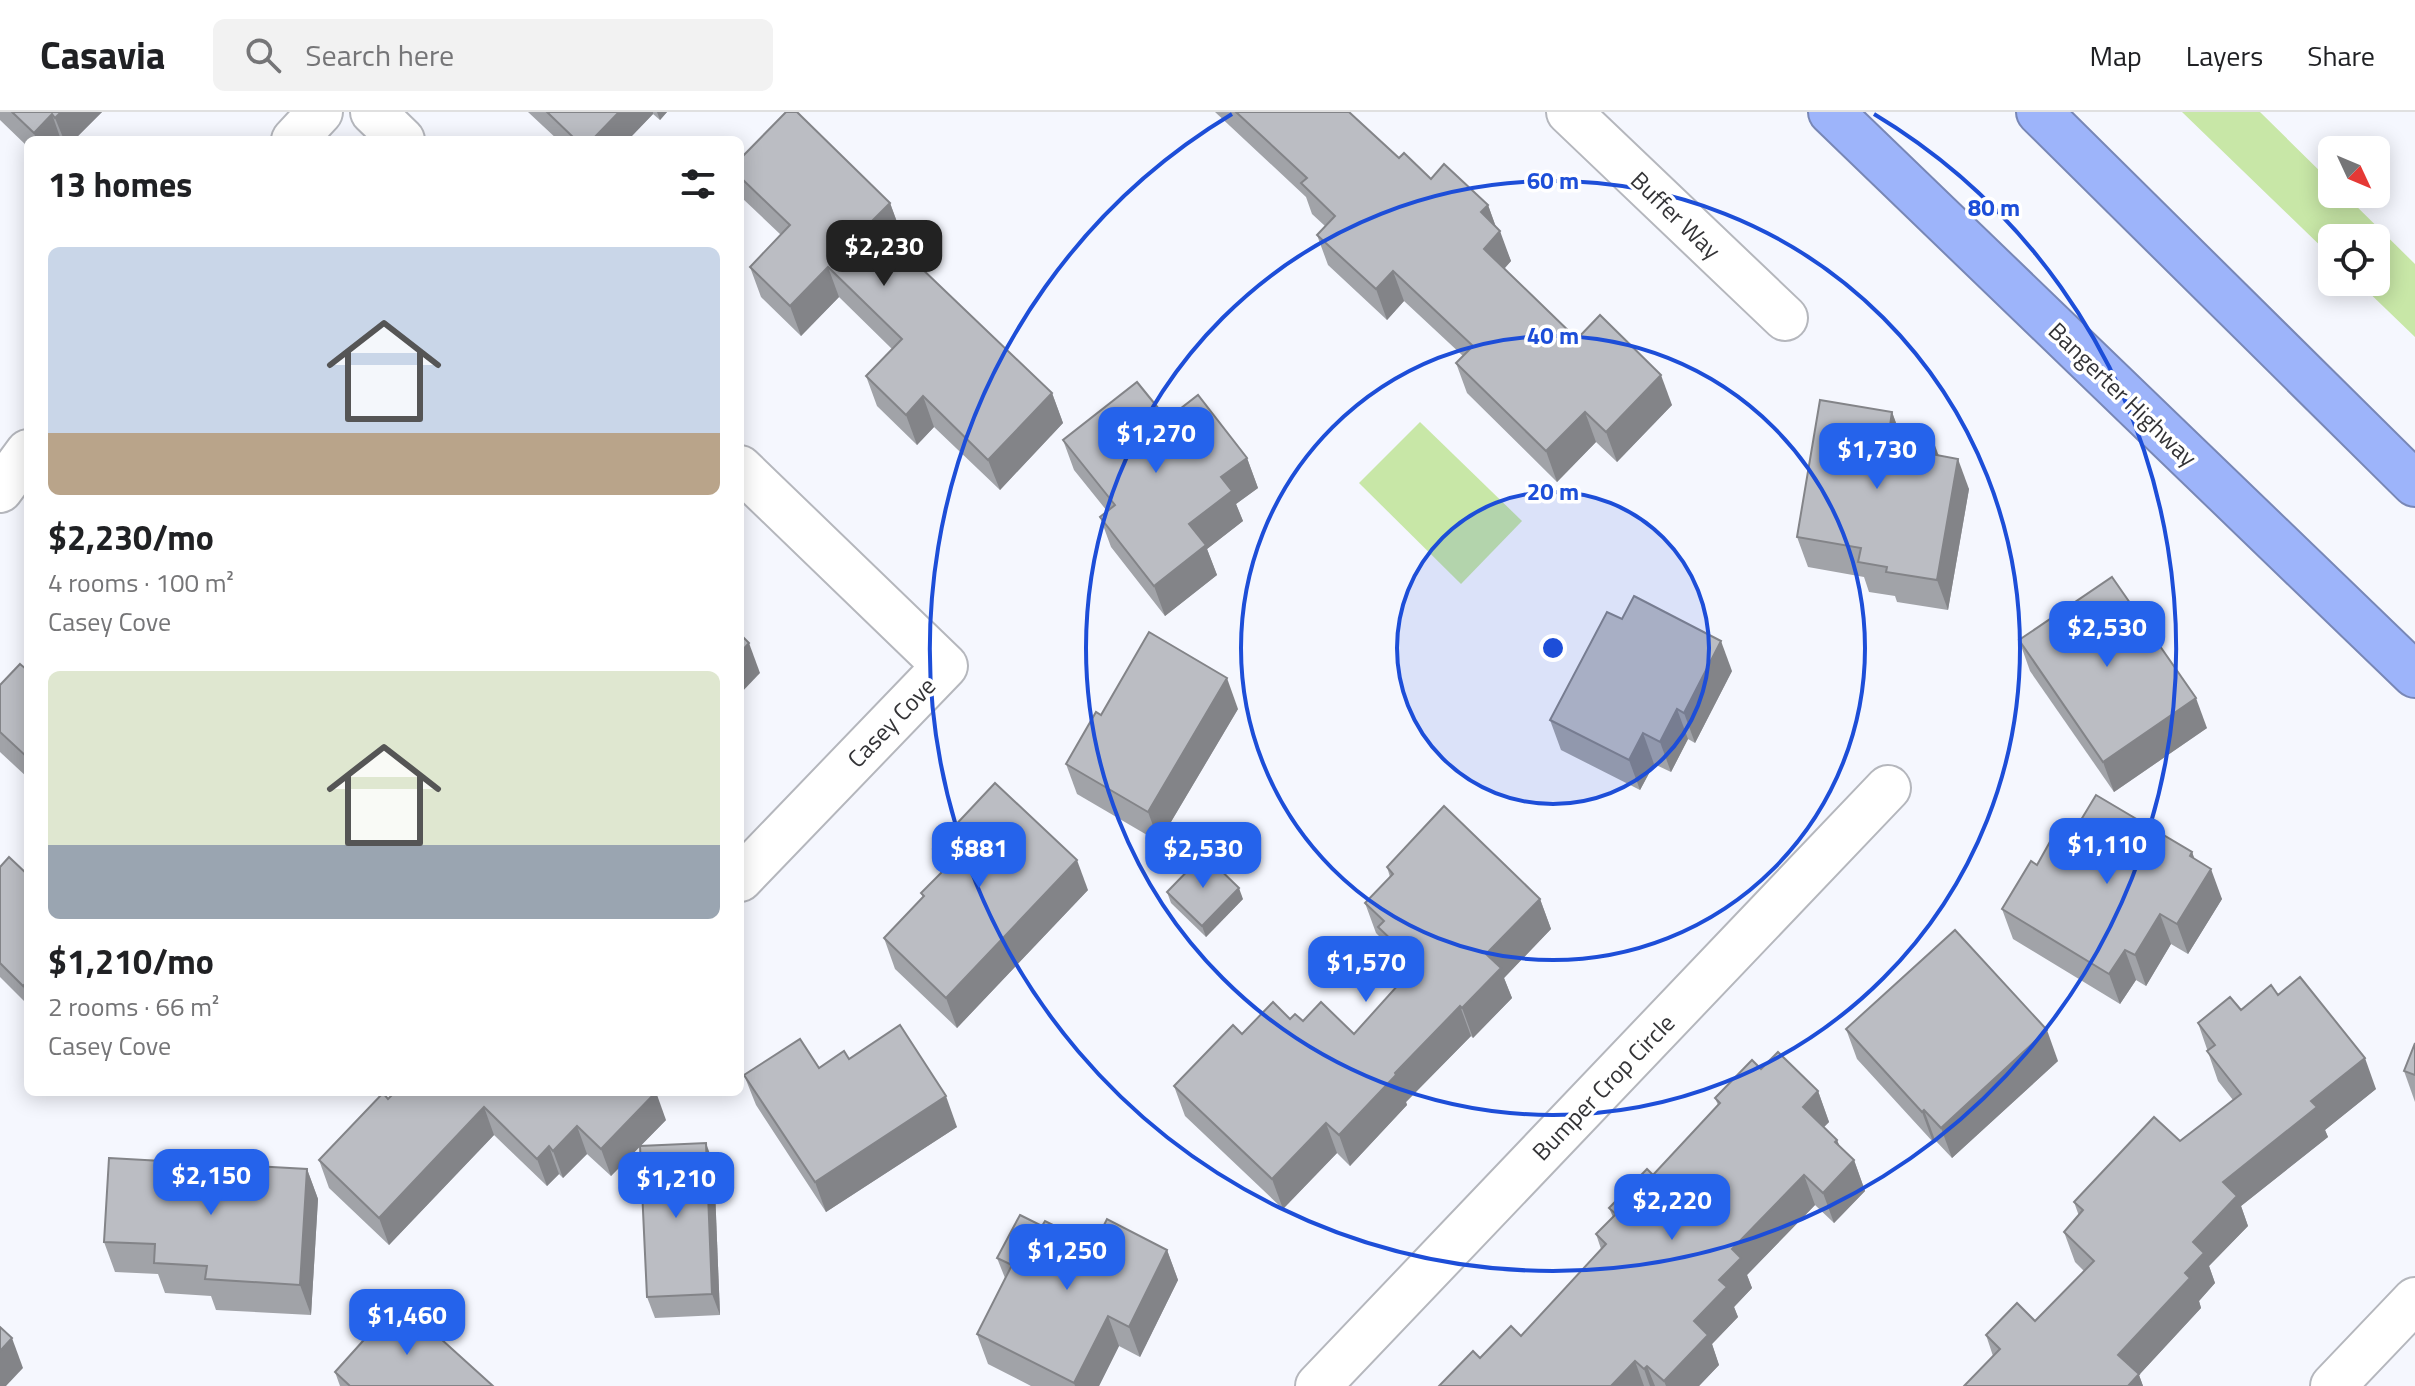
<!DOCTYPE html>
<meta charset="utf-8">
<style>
:root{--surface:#fff;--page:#f2f2f2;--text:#202124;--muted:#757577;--line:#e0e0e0;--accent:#2563eb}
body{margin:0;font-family:"Titillium Web",sans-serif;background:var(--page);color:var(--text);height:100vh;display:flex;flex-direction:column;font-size:30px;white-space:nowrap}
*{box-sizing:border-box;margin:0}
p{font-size:26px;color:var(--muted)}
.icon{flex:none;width:44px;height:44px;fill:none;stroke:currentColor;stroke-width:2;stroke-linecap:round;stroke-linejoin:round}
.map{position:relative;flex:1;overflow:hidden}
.drawer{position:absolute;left:24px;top:24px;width:720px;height:960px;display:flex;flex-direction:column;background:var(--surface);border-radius:12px;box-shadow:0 4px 20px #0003}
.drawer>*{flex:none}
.needle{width:52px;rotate:134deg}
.tools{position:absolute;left:2318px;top:24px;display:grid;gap:16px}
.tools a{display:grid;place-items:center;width:72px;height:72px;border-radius:12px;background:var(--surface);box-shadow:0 4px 20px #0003;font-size:40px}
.price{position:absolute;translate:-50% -68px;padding:0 18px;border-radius:16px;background:var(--accent);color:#fff;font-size:26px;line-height:52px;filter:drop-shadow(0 2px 4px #0008)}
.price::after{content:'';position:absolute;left:50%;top:48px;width:24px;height:18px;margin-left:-12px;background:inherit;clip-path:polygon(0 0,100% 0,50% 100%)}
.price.current{background:#222;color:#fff}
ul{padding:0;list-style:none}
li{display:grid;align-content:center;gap:16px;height:424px;padding:0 24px}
li span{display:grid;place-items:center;height:248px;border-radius:12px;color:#555}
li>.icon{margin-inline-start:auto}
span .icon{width:144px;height:144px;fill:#fffc;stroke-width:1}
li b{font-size:34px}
h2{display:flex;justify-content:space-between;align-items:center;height:96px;padding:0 24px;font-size:34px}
header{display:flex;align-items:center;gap:48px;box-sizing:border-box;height:112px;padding:0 40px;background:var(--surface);border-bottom:2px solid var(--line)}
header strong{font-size:38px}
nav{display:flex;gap:44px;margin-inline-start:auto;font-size:28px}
.search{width:560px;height:72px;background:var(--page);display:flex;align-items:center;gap:20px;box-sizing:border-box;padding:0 28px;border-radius:12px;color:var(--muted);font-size:30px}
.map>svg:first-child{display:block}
.green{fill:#c8e7a7}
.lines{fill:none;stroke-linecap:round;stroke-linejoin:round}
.street-casing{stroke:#b5b7bd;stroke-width:48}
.highway-casing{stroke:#7887b6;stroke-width:48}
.street{stroke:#fff;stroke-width:44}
.highway{stroke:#9db4fa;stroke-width:44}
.wall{fill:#a1a3a8}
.shaded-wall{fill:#838488}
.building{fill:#bbbdc3;stroke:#838488;stroke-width:2}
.ring{fill:none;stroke:#1d4ed8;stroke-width:4}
.labels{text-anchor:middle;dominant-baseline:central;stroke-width:7;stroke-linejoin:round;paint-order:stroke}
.street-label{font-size:24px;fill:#343437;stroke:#fff}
.centre{fill:#1d4ed8;stroke:#fff;stroke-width:4}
.ring-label{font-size:24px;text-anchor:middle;font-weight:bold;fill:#1d4ed8;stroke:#fff;stroke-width:7;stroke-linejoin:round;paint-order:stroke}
</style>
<header>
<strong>Casavia</strong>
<div class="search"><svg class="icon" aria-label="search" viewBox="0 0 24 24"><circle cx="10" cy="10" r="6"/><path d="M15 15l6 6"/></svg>Search here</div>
<nav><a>Map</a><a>Layers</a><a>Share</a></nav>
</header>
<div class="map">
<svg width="2415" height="1274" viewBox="0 0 2415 1274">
<rect width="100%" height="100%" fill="#f5f7fe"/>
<g class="green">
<path d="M2182,0H2260L2332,71V82H2344L2415,152V225L2358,170H2376V126H2332V145Z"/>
<path d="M1420,310L1522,409L1461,472L1359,371Z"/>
</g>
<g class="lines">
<defs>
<g id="street">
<path d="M373,0L402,28"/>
<path d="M1569,0L1785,206"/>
<path d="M294,28L320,0"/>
<path d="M740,356L945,554L740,767"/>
<path d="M0,378L28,340"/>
<path d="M1318,1274L1888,676"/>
<path d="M2333,1274L2415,1188"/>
</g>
<g id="highway">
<path d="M1831,0L2415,563"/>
<path d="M2039,0L2415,372"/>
</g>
</defs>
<use href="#street" class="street-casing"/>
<use href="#highway" class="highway-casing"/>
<use href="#street" class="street"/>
<use href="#highway" class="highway"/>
</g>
<g class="wall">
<path d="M0,0H102L74,28H28V35L0,8Z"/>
<path d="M528,0H667L660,8L653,2L628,28H558Z"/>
<path d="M1215,0H1349L1399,46L1431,67L1488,93L1496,115L1511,149L1504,157L1577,227L1672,293L1617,350L1596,330L1557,370L1467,281L1456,251L1463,244L1404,189L1387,208L1328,153L1317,123L1325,114L1312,102L1306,85Z"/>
<path d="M740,47L890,91L901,121L893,129L1052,281L1063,311L1000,378L934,315L917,333L877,294L866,264L892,237L839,185L801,224L761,185L750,155L781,123L742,86L740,80Z"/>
<path d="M1892,300L1900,323L1939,343L1969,377L1948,498L1897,490L1895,484L1869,480L1864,465L1808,455L1797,425Z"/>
<path d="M1167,307L1247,346L1258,376L1236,392L1243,409L1207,437L1217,463L1165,504L1111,435L1100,405L1107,399L1074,358L1063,328Z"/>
<path d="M2019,528L2207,616L2114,680L2030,559Z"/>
<path d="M28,557V666L0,640V573Z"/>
<path d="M1732,559L1695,631L1688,627L1671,660L1654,652L1640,678L1561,638L1550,608Z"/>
<path d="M1238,597L1159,730L1077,682L1066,652L1101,603Z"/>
<path d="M2064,736L2192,740L2194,746L2222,787L2188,842L2171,832L2146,874L2136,868L2120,892L2013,827L2002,797L2037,753Z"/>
<path d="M933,737L1088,778L957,916L895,857L884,826L923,786L921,781L941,761Z"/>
<path d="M0,755L28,763V893L0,865Z"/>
<path d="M1387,755L1540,787L1551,817L1504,866L1512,886L1473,926L1471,924L1406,990L1407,993L1350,1054L1337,1041L1283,1097L1185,1004L1174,974L1242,922L1290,907L1354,922L1407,863L1389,845L1382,827L1376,821L1365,791L1390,765Z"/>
<path d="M1167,780L1243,787L1206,825L1171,791Z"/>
<path d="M2278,883L2376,977L2325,1018L2328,1025L2241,1094L2248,1114L2209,1154L2215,1171L2199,1189L2201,1196L2139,1263L2143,1274H1964L1993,1244L1986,1223L2035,1209L2084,1159L2075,1150L2064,1120L2079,1104L2074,1090L2180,1029L2233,988L2218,969L2198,911L2241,898Z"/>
<path d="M1846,917L2058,949L1952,1046L1935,1028L1933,1030L1857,947Z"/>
<path d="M2415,931V990L2404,959Z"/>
<path d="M849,947L957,1015L826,1100L756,993L744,963L819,956Z"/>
<path d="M1761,957L1818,979L1829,1010L1824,1015L1837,1028L1840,1035L1854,1048L1865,1079L1834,1111L1815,1093L1747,1163L1752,1176L1734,1195L1738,1205L1712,1232L1719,1253L1699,1274H1439L1480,1246L1521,1224L1601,1137L1596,1122L1613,1105L1609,1096L1653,1063L1718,993L1715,986Z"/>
<path d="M388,987L666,1008L611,1064L587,1042L563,1066L559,1062L547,1074L494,1023L389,1133L329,1076L319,1048Z"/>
<path d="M714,1053L720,1203L655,1206L647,1185Z"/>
<path d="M307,1057L318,1087L311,1203L216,1198L211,1184L165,1181L158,1162L115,1160L104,1130Z"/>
<path d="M1042,1114L1094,1133L1167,1138L1178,1168L1140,1245L1119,1234L1099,1274H1031L988,1252L977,1222L1005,1166L997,1146Z"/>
<path d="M335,1260L493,1274H340Z"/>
</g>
<g class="shaded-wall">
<path d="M61,0H102L74,28H64L55,6Z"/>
<path d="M619,0H653V2L628,28H592Z"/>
<path d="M657,0H667L660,8Z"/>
<path d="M52,2L61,28H36L34,21Z"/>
<path d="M890,91L901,121L883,140L872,109Z"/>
<path d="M1488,93L1498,121L1500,119L1511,149L1495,167L1484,137L1481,100Z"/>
<path d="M828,155L839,185L801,224L790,194Z"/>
<path d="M1393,159L1404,189L1387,208L1376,177Z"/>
<path d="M1661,263L1672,293L1617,350L1606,320Z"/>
<path d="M1052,281L1063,311L1000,378L988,348Z"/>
<path d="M923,284L934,315L917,333L906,303Z"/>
<path d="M1585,300L1596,330L1557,370L1546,339Z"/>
<path d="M1892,300L1903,330L1889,321Z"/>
<path d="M1933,328L1944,358L1931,342Z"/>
<path d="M1247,346L1258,376L1236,392L1243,409L1207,437L1217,463L1165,504L1154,474L1189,412L1221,365Z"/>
<path d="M1958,347L1969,377L1948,498L1937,468Z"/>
<path d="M1721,529L1732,559L1695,631L1684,601Z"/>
<path d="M749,531L760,561L740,582V541Z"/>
<path d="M1227,566L1238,597L1159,730L1148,700Z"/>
<path d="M2196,586L2207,616L2114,680L2103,650Z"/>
<path d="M1677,597L1688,627L1671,660L1660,630Z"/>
<path d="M1643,621L1654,652L1640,678L1629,648Z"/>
<path d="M2192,740L2203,770L2211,757L2222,787L2188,842L2177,812L2190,744Z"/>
<path d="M1077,748L1088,778L957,916L946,886Z"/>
<path d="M1239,776L1243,787L1206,825L1202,814Z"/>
<path d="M1540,787L1551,817L1504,866L1512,886L1473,926L1462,896L1486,842Z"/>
<path d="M2160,802L2171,832L2146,874L2135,843Z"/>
<path d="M2125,838L2136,868L2120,892L2109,862Z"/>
<path d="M28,869V888L23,874Z"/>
<path d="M1460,894L1471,924L1406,990L1407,993L1350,1054L1339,1023L1395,961Z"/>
<path d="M2047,918L2058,949L1952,1046L1941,1016Z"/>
<path d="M2365,946L2376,977L2325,1018L2328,1025L2241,1094L2248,1114L2209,1154L2215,1171L2199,1189L2201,1196L2139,1263L2143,1274H2128L2118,1243L2185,1161L2193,1130L2223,1070L2311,989Z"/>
<path d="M1818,979L1829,1010L1814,1025L1803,995Z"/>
<path d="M656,980L666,1008L611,1064L601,1037Z"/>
<path d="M946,984L957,1015L826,1100L815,1070Z"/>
<path d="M484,995L494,1023L389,1133L379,1106Z"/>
<path d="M1924,998L1935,1028L1933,1030L1922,1000Z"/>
<path d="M1326,1011L1337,1041L1283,1097L1272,1067Z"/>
<path d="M577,1014L587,1042L563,1066L553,1039Z"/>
<path d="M1837,1028L1847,1055L1854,1048L1865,1079L1834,1111L1823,1081L1835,1030Z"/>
<path d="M706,1031L714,1053L720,1203L712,1182Z"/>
<path d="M549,1034L559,1062L547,1074L537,1047Z"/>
<path d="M307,1057L318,1087L311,1203L300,1173Z"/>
<path d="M1804,1063L1815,1093L1747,1163L1752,1176L1734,1195L1738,1205L1712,1232L1719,1253L1699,1274H1666L1664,1269L1694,1209L1719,1168L1732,1137Z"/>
<path d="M1167,1138L1178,1168L1140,1245L1129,1215Z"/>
<path d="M1108,1204L1119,1234L1099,1274H1075L1074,1271Z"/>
<path d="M12,1226L23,1256L6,1274H0V1239Z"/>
<path d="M1635,1249L1644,1274H1611Z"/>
<path d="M1647,1254L1655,1274H1650L1644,1257Z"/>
</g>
<g class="building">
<path d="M12,0H61L55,6L52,2L34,21Z"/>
<path d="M547,0H619L592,28H576Z"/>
<path d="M786,0H797L890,91L872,109L1052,281L988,348L923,284L906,303L866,264L902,227L828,155L790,194L750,155L790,113L740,65V47Z"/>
<path d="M1236,0H1349L1399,46L1404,41L1431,67L1444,52L1488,93L1481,100L1500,119L1484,137L1577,227L1600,203L1661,263L1606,320L1585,300L1546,339L1456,251L1473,234L1393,159L1376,177L1317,123L1335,104L1301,71L1307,66Z"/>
<path d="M1137,270L1167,307L1198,283L1247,346L1221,365L1232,379L1189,412L1206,433L1154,474L1100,405L1115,393L1063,328Z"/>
<path d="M1820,288L1892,300L1889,321L1933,328L1931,342L1958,347L1937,468L1886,460L1887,455L1858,450L1861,436L1797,425Z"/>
<path d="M2112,465L2196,586L2103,650L2019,528Z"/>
<path d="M1634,484L1721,529L1684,601L1677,597L1660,630L1643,621L1629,648L1550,608L1607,500L1622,507Z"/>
<path d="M1149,520L1227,566L1148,700L1066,652L1096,600L1101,603Z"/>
<path d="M740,522L749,531L740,541Z"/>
<path d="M20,552L27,558L28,557V646L0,620V573Z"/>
<path d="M995,671L1077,748L946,886L884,826L924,784L921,781L949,753L933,737Z"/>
<path d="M2096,683L2192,740L2190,744L2211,757L2177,812L2160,802L2135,843L2125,838L2109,862L2002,797L2031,749L2037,753L2051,728L2064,736Z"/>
<path d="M1444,694L1540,787L1486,842L1501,856L1462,896L1460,894L1395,961L1396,963L1339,1023L1326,1011L1272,1067L1174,974L1233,913L1242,922L1273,890L1290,907L1295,902L1303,909L1321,890L1354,922L1417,852L1378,815L1384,809L1365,791L1393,762L1387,755Z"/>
<path d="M1204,742L1239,776L1202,814L1167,780Z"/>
<path d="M9,745L28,763V869L23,874L0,851V755Z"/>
<path d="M1955,818L2047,918L1941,1016L1924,998L1922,1000L1846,917Z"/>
<path d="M2300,865L2365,946L2311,989L2317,995L2223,1070L2237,1084L2193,1130L2204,1141L2185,1161L2190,1166L2118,1243L2139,1262L2128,1274H1964L2000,1237L1986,1223L2017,1191L2035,1209L2094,1149L2064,1120L2083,1098L2074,1090L2154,1005L2180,1029L2241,982L2207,939L2215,933L2198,911L2230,885L2241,898L2271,873L2278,883Z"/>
<path d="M900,913L946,984L815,1070L744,963L800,927L819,956L844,939L849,947Z"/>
<path d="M2415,931V963L2404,959Z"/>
<path d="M1778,940L1818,979L1803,995L1837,1028L1835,1030L1854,1048L1823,1081L1804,1063L1732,1137L1741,1146L1719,1168L1727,1175L1694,1209L1708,1223L1664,1269L1647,1254L1644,1257L1635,1249L1611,1274H1439L1473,1239L1480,1246L1511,1214L1521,1224L1606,1132L1596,1122L1616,1102L1609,1096L1647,1057L1653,1063L1720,991L1715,986L1752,948L1761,957Z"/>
<path d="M395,980H656L601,1037L577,1014L553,1039L549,1034L537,1047L484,995L379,1106L319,1048L383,981L388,987Z"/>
<path d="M706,1031L712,1182L647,1185L640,1034Z"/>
<path d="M109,1046L307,1057L300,1173L205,1167L207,1154L154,1151L155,1132L104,1130Z"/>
<path d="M1020,1103L1042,1114L1045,1109L1094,1133L1107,1107L1167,1138L1129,1215L1108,1204L1074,1271L977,1222L1012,1153L997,1146Z"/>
<path d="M399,1189L493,1274H350L335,1260Z"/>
<path d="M0,1215L12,1226L0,1239Z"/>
</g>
<circle cx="1553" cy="536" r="156" fill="#1d4ed8" fill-opacity=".12"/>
<g class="ring">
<circle cx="1553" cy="536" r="156"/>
<circle cx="1553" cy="536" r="312"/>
<circle cx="1553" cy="536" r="467"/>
<path d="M1874 2A623 623 0 1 1 1232 2"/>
</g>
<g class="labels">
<g class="street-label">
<text transform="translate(1676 103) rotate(44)">Buffer Way</text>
<text transform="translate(2123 282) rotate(44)">Bangerter Highway</text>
<text transform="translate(891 610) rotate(-46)">Casey Cove</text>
<text transform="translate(1603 975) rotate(-46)">Bumper Crop Circle</text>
</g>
</g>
<circle cx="1553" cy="536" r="12" class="centre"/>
<g class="ring-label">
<text x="1553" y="77">60 m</text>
<text x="1994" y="104">80 m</text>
<text x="1553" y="232">40 m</text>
<text x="1553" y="388">20 m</text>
</g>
</svg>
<div class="tools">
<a><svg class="needle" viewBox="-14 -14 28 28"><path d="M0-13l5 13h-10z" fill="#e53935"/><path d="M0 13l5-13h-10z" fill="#757577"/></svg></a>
<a><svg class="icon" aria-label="locate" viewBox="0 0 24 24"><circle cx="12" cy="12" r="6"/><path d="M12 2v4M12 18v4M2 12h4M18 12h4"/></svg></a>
</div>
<b class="price current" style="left:884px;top:176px">$2,230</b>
<b class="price" style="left:1156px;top:363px">$1,270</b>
<b class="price" style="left:1877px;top:379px">$1,730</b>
<b class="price" style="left:2107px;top:557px">$2,530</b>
<b class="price" style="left:2107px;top:774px">$1,110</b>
<b class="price" style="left:979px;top:778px">$881</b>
<b class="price" style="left:1203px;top:778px">$2,530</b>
<b class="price" style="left:1366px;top:892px">$1,570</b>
<b class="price" style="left:211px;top:1105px">$2,150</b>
<b class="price" style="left:676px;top:1108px">$1,210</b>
<b class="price" style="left:1672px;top:1130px">$2,220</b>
<b class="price" style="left:1067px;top:1180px">$1,250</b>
<b class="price" style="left:407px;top:1245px">$1,460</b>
<section class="drawer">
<h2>13 homes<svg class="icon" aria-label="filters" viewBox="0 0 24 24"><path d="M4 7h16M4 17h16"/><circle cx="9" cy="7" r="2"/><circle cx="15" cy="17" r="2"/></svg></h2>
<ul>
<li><span style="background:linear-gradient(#c9d6e8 75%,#b9a48a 0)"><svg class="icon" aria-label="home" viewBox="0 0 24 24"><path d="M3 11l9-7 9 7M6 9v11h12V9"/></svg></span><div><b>$2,230/mo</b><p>4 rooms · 100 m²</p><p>Casey Cove</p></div></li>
<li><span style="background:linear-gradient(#dfe7d0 70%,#9aa5b1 0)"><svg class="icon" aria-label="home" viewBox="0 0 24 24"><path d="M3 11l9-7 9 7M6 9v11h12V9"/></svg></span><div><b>$1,210/mo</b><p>2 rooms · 66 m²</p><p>Casey Cove</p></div></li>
</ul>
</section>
</div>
